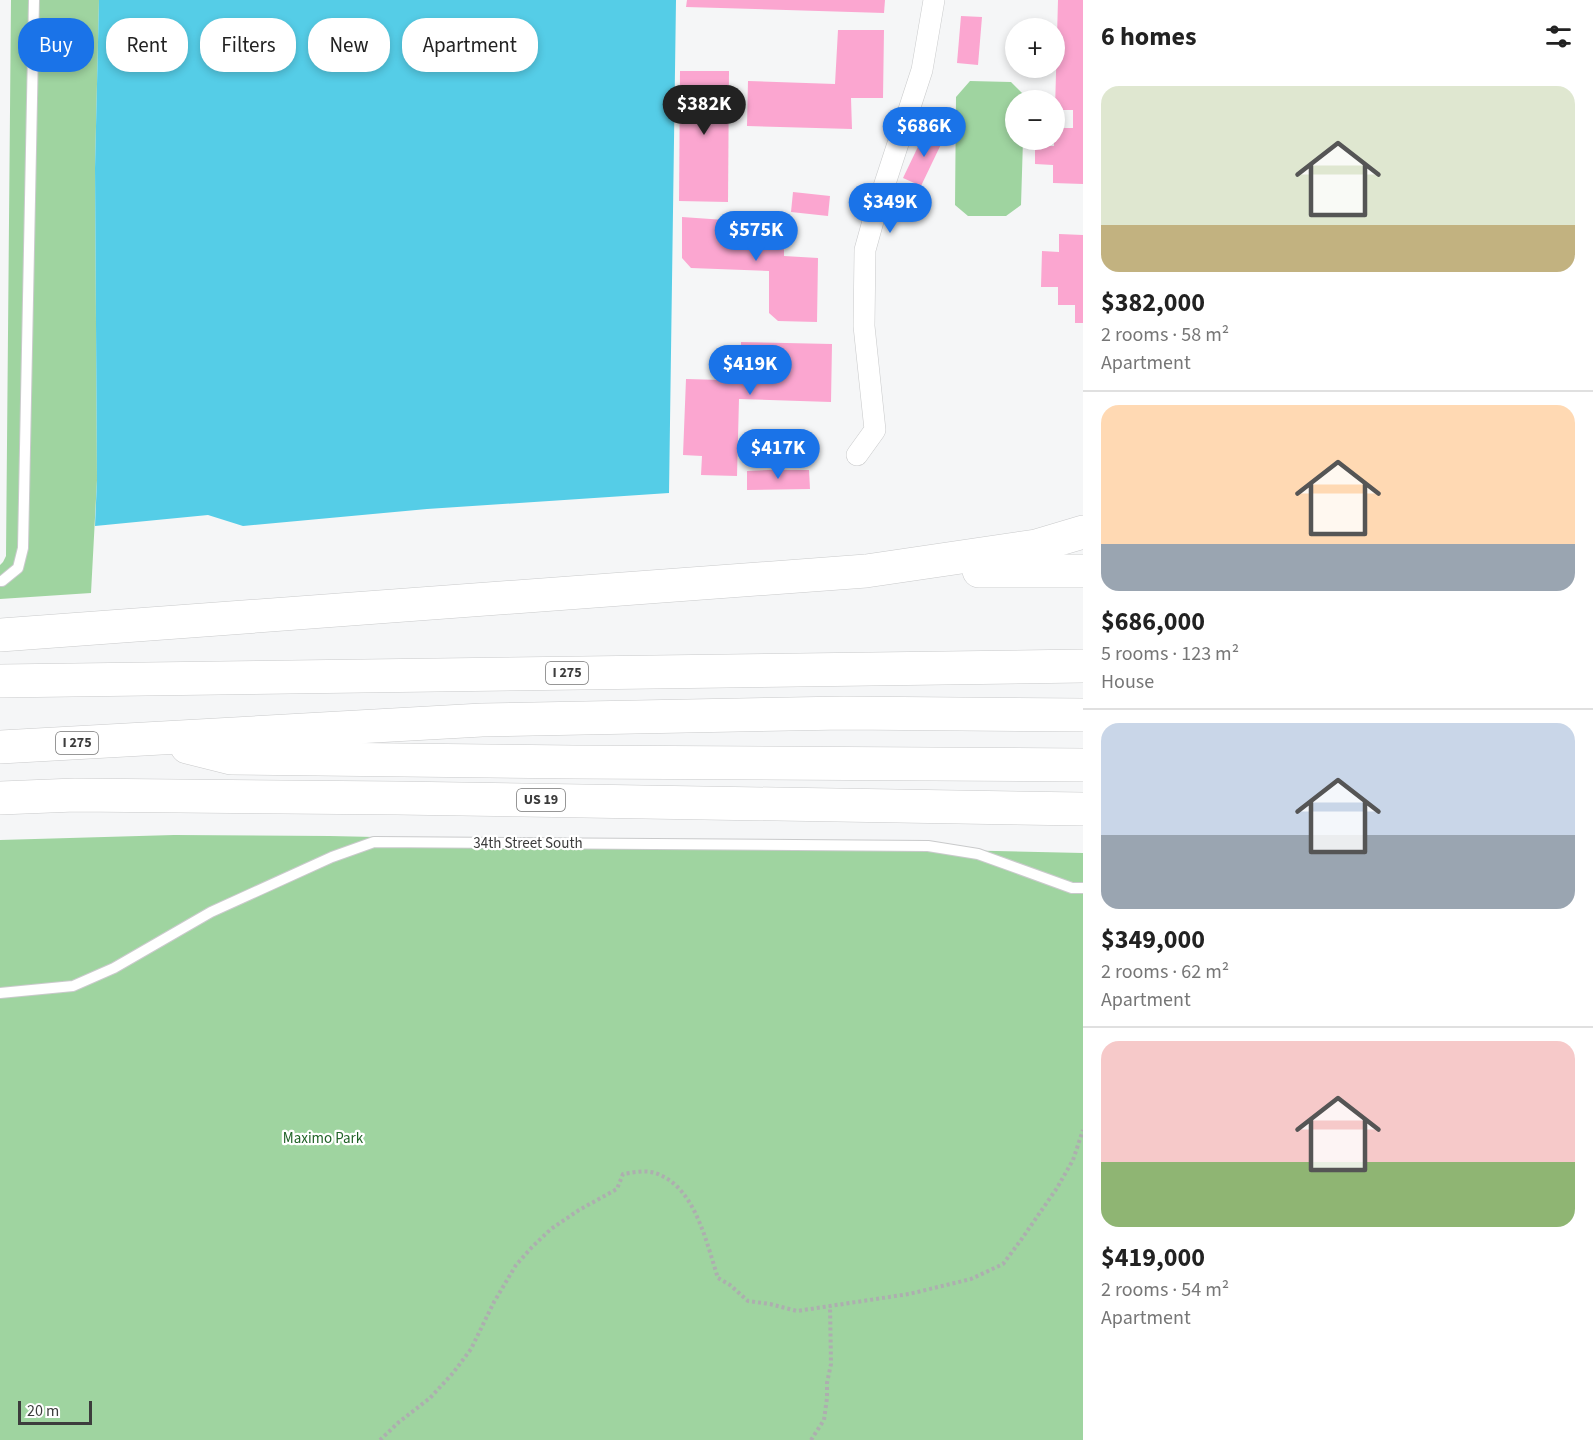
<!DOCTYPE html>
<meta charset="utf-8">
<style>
:root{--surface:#fff;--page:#f2f2f2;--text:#222;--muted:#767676;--line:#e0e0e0;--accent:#1a73e8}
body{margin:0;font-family:"Source Sans 3",sans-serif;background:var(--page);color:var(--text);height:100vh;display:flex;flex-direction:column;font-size:22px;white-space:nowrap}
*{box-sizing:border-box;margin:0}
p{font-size:20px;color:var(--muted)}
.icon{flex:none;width:33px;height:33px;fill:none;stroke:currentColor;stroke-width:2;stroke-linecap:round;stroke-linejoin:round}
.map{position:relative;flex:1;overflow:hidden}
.side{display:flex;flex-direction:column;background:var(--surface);width:510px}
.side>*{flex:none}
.guide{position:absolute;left:18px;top:18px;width:570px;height:54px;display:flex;gap:12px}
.buttons{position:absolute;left:1005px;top:18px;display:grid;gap:12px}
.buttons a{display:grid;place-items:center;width:60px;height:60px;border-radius:50%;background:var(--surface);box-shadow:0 3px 9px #0003;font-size:30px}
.scale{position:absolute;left:18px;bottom:15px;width:74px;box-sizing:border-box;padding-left:6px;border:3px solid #3c3c3c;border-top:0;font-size:16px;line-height:21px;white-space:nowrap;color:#3c3c3c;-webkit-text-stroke:4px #fff;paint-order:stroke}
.price{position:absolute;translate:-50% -51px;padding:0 14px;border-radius:21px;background:var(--accent);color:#fff;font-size:20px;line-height:39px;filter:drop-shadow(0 2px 3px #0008)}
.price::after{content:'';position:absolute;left:50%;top:36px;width:18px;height:14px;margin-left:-9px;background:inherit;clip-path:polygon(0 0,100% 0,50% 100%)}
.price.on{background:#222;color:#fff}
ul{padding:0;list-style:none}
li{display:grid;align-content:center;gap:12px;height:318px;padding:0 18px}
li+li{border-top:2px solid var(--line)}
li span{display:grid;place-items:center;height:186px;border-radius:18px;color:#555}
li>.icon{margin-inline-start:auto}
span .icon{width:108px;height:108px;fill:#fffc;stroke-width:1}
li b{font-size:26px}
h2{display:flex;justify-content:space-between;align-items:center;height:72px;padding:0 18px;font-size:26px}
.pill{padding:0 21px;border-radius:24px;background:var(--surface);box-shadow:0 3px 9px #0003;font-size:21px;line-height:54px}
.pill.on{background:var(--accent);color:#fff}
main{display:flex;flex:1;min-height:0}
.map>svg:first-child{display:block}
.green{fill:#9fd4a0}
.water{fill:#55cde7}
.building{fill:#fba6d0}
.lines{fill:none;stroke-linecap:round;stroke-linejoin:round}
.service-casing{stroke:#c9cacb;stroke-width:12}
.minor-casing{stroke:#c9cacb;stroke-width:22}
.motorway-casing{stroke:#c9cacb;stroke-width:34}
.path{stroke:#adaeaf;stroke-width:4;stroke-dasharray:3 3;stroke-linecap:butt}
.service{stroke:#fff;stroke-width:10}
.minor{stroke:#fff;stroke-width:21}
.motorway{stroke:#fff;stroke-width:33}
.labels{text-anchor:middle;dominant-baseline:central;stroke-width:4.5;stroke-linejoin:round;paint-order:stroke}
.shield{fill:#fff;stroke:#767676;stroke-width:1.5}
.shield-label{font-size:14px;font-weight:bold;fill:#3c3c3c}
.street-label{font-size:15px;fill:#3c3c3c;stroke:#fff}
.park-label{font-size:15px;fill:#206227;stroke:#fff}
</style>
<main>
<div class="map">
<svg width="1083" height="1440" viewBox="0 0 1083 1440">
<rect width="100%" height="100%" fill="#f5f6f7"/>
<g class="green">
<path d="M11,0H99L95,168L97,480L91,593L0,599V565L3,562L6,556Z"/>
<path d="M970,81L1011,82L1024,95L1023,100H1016V140H1023L1021,205L1006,216H968L955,205L956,97Z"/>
<path d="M174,835L330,836L1083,853V1440H0V840Z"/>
</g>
<path class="water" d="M99,0H676L669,493L427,509L243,526L208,515L95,526L97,480L95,168Z"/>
<g class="building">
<path d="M687,0H885L884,13L686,7Z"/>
<path d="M1058,0H1083V184L1053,183V165L1035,164V146H1054V128H1073V110H1055Z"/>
<path d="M961,16L982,17L978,65L957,63Z"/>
<path d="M838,30H884L883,98H851L852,129L747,126L748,81L835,84Z"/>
<path d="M680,71H729L728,202L679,201Z"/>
<path d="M926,130L944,138L921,186L903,178Z"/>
<path d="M793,192L830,196L828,216L791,212Z"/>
<path d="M682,217L784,224V256L818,258L817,322L778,321L769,313V271L691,268L682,258Z"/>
<path d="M1059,234L1083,235V323H1075V305H1058V287H1041L1042,251L1059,252Z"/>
<path d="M741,342L832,344L831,402L739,399L737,476L701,475L702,456L683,455L686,379L722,380L723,360L741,361Z"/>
<path d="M768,470H809L810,489L747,490V471Z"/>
</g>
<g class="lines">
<defs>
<g id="service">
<path d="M0,581H2L18,568L23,548L34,0"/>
<path d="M0,993L73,986L114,968L211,912L332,857L374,842L928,846L978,854L1072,888H1083"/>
</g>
<path id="minor" d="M857,455L875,430L864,326L865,250L875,214L922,70L934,0"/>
<g id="motorway">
<path d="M979,571H1083"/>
<path d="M0,635L866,571L1036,546L1083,532"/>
<path d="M0,681L1083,666"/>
<path d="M0,747L482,720L844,713L1083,715"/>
<path d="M187,747L231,758L574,762L1083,765"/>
<path d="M0,798L75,795L397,798L1083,809"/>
</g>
</defs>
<use href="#service" class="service-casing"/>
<use href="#minor" class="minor-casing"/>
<use href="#motorway" class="motorway-casing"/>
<g class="path">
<path d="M380,1440L399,1422L430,1398L453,1373L471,1349L494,1302L516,1265L532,1247L551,1229L579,1210L617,1189L623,1174C636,1172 648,1169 660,1175C696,1190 707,1245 718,1278L730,1285L748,1301L770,1304L797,1311L909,1294L971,1279L1003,1264L1021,1240L1057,1188L1073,1160L1083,1130"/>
<path d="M811,1440L824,1420L827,1398V1383L831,1364L830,1306"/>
</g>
<use href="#service" class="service"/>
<use href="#minor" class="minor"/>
<use href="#motorway" class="motorway"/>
</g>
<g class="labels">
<g class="shield">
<rect x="546" y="662" width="42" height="22" rx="4.5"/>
<rect x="56" y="732" width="42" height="22" rx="4.5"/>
<rect x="517" y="789" width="48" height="22" rx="4.5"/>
</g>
<g class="shield-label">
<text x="567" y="673">I 275</text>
<text x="77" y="743">I 275</text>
<text x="541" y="800">US 19</text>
</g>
<g class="street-label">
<text x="528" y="843">34th Street South</text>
</g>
<g class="park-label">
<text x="323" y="1138">Maximo Park</text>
</g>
</g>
</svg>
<div class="buttons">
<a>+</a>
<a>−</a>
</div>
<div class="scale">20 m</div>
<b class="price on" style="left:704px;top:136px">$382K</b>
<b class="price" style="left:924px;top:158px">$686K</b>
<b class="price" style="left:890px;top:234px">$349K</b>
<b class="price" style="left:756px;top:262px">$575K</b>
<b class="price" style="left:750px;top:396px">$419K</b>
<b class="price" style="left:778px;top:480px">$417K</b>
<div class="guide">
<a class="pill on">Buy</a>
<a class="pill">Rent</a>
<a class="pill">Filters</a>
<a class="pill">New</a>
<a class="pill">Apartment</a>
</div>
</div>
<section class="side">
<h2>6 homes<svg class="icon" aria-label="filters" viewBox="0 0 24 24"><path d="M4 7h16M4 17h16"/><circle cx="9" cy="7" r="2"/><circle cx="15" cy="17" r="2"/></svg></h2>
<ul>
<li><span style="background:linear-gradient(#dfe7d0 75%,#c2b280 0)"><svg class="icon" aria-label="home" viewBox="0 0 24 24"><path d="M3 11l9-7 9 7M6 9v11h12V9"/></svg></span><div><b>$382,000</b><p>2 rooms · 58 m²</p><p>Apartment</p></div></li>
<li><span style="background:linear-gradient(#ffd9b3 75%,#9aa5b1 0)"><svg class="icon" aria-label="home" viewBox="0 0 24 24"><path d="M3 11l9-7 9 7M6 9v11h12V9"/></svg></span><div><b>$686,000</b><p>5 rooms · 123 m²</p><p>House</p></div></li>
<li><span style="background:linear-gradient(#c9d6e8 60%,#9aa5b1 0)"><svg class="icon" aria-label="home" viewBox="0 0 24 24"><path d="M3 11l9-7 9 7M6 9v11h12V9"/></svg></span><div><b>$349,000</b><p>2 rooms · 62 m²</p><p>Apartment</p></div></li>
<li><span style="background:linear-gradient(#f6c9c9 65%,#8fb573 0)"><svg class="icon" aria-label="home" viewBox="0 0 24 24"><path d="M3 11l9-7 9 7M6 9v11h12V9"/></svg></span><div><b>$419,000</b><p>2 rooms · 54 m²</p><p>Apartment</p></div></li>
</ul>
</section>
</main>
